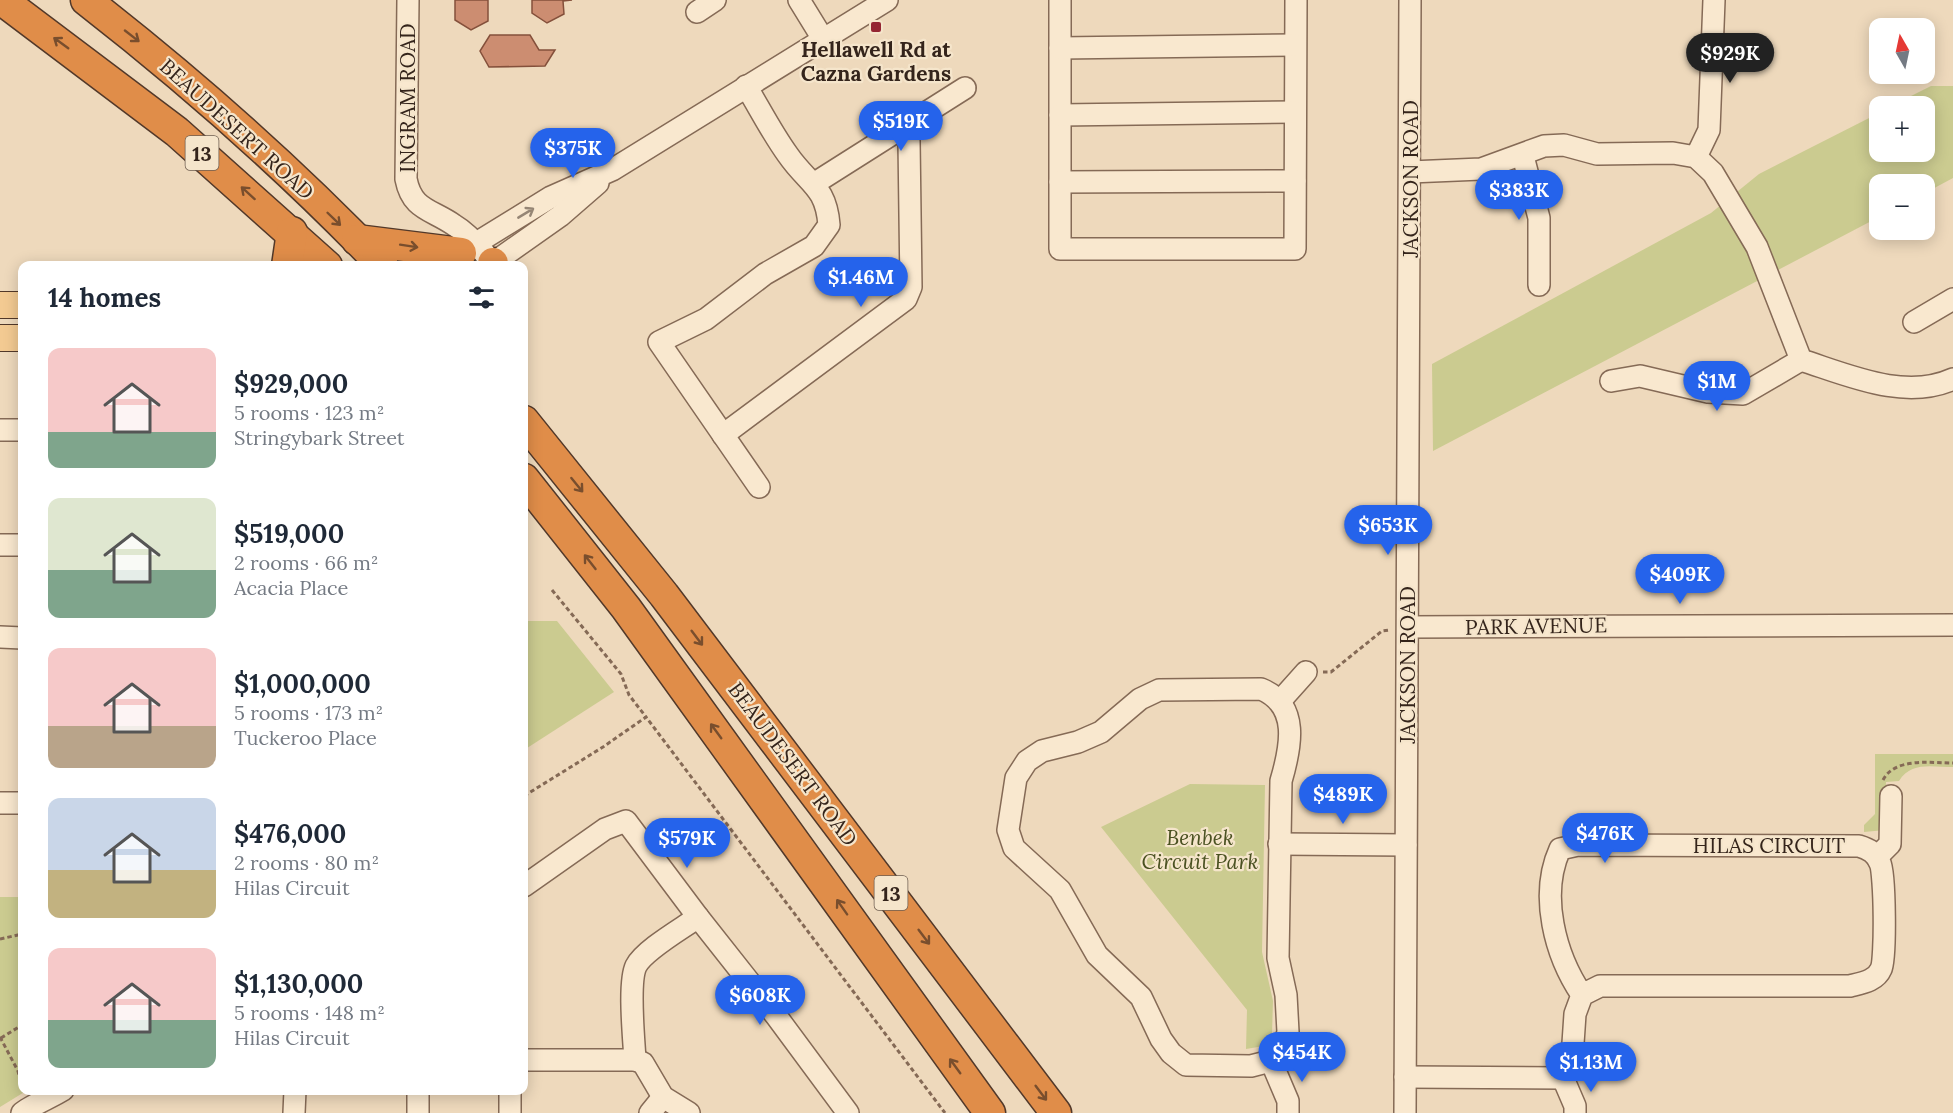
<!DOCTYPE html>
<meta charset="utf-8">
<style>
:root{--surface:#fff;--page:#f6f6f7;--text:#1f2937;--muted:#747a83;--accent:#2563eb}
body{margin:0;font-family:Lora,serif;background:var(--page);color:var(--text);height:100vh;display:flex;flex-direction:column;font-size:22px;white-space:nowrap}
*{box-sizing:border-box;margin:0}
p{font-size:20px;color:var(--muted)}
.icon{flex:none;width:33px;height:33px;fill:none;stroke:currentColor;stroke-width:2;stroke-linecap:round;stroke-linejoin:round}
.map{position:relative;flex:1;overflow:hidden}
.drawer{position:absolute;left:18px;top:261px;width:510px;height:834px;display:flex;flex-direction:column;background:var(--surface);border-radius:12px;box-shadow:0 3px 15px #0003}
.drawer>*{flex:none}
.needle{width:39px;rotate:351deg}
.controls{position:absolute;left:1869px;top:18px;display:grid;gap:12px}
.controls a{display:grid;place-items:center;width:66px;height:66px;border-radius:12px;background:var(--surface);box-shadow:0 3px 15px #0003;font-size:30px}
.price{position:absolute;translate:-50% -51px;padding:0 14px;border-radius:21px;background:var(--accent);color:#fff;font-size:20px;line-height:39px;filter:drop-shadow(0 2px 3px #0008)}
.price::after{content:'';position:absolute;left:50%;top:36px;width:18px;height:14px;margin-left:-9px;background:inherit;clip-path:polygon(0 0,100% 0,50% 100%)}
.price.active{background:#222;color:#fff}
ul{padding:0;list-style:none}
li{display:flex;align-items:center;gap:18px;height:150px;padding:0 30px}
li span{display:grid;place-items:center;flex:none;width:168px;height:120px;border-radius:12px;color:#555}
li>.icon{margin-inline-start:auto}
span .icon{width:72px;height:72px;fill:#fffc;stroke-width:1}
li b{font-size:26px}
h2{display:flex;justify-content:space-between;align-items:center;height:72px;padding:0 30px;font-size:26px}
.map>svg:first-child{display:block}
.green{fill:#cbcb90}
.building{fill:#cc8d71;stroke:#84503b;stroke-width:1.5}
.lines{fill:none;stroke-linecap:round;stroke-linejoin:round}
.minor-casing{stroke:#856a56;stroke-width:24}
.major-casing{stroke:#52392a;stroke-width:28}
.highway-casing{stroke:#52392a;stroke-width:33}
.path{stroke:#856a56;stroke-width:3;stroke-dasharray:4.5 3;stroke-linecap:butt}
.minor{stroke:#f9e8cf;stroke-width:21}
.major{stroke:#f3ca92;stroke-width:26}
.highway{stroke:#e08d49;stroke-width:30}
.oneway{stroke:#794e2d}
.oneway2{stroke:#968675}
.poi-dot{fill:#942532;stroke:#f5e5cb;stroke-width:2}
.labels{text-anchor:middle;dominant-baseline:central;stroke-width:4.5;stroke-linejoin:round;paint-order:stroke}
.shield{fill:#f5e5cb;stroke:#6e5e50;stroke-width:1.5}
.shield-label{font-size:20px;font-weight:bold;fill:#34241b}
.poi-label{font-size:21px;font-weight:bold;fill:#34241b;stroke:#f5e5cb}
.street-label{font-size:21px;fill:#34241b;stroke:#f5e5cb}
.park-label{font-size:21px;font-style:italic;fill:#4a5121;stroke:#f5e5cb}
</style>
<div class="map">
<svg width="1953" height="1113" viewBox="0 0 1953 1113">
<rect width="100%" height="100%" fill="#eed9bc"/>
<g class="green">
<path d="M1931,86H1953V178L1925,193L1924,184H1880L1879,217L1433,451L1432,364L1711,213L1759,174L1879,113L1880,152H1924V106H1891Z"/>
<path d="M524,621H557L614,692L524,750Z"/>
<path d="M1875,754H1953V767C1932,767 1911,761 1899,781L1886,782L1885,830L1864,832V825L1875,814Z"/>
<path d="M1190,784L1265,785L1262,952L1273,1001L1272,1034L1264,1046L1246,1049L1247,1010L1101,827Z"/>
<path d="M0,897H22V1090L26,1091L0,1107Z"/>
</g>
<g class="building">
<path d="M455,0H488V21L471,30L455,20Z"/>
<path d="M532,0H572L563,1L564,14L547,23L532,13Z"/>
<path d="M490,35H530L539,50H555L545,66L489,67L480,51Z"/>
</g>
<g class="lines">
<defs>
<g id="minor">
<path d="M408,0L406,179C412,210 431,209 454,225C466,232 476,243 485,254"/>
<path d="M799,0L823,39"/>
<path d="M1060,0V249H1295L1296,0"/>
<path d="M697,12L715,0"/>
<path d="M1060,48L1295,45"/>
<path d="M746,86C760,109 772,133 788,155C808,184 826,186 829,225L814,246L765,274L706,319L659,342L759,487"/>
<path d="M1060,115L1295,112"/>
<path d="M1523,156L1539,218V285"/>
<path d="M1696,157L1709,130L1714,0"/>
<path d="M1410,172L1481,169L1544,146L1564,145L1597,154L1673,153L1696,157L1713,173L1757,247L1801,360C1848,375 1905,401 1953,379"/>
<path d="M1060,182L1295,181"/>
<path d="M815,183L965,88"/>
<path d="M439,266L551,197L612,170L887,0"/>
<path d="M489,266L560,216L598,183"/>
<path d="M1914,322L1953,299"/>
<path d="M1611,381L1640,376L1708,392L1743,394L1801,360"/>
<path d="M0,430H22"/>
<path d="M723,435L906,299L911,287L909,141L901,129"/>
<path d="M0,545H22"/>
<path d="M1408,627L1953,625"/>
<path d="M0,637L22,638"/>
<path d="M1261,689C1300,705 1291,747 1281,781L1278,958L1286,995L1288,1032L1283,1050L1271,1061L1251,1066L1186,1065L1171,1053L1161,1039L1141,997L1097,955L1060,890L1014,848L1008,830L1016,778L1027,761L1042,751L1078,742L1101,732L1140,699L1159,690Z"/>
<path d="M1281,700L1306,672"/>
<path d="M0,803H22"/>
<path d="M1279,844L1406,845"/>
<path d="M1877,857L1890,844L1891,796"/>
<path d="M524,886L605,829L626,821L698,917C683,928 644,950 636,966C628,983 634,1040 635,1060"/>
<path d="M698,917L777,1017L848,1113"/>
<path d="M524,1060H635L643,1063L663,1097L689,1113"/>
<path d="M1271,1061L1288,1101V1113"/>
<path d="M1405,1077L1563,1078"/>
<path d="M510,1090V1112"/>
<path d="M22,1113C30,1106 52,1097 63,1090"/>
<path d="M294,1113L295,1090"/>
<path d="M418,1113V1090"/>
<path d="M650,1113L663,1097"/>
<path d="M1405,1113L1410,0"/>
<path d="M1575,1113V1106L1563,1078L1572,1058L1575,1014L1582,995C1555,955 1539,895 1560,849L1578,845L1859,846C1869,849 1876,853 1880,863C1885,873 1886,959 1881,969C1876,981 1862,983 1850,986H1600L1582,995"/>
</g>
<g id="major">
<path d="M0,305H22"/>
<path d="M0,338H22"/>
</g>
<g id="highway">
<path d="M2,0L177,132L327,266"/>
<path d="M86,0C190,81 291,170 383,266"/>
<path d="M357,240L461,253"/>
<path d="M287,266L292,232"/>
<path d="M493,266V263"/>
<path d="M524,421L664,595L1056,1113"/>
<path d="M524,479L626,608L990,1113"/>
</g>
</defs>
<use href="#minor" class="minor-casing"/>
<use href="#major" class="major-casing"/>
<use href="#highway" class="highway-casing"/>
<g class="path">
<path d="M552,590L621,674L629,695L646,717"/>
<path d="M1323,672H1331L1382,631L1389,630"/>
<path d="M1883,780C1895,757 1931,763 1953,763"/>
<path d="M524,796L603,747L646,717L945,1113"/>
<path d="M0,939L22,934"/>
<path d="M0,1037L18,1071L22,1090"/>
<path d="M1,1038L22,1025"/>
</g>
<use href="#minor" class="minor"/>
<use href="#major" class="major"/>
<use href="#highway" class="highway"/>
</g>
<defs><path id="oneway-shaft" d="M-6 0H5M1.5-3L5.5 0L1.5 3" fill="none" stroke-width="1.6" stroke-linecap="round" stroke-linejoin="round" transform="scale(1.5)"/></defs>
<g class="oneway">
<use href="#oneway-shaft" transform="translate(132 36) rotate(38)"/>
<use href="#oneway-shaft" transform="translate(61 43) rotate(-144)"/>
<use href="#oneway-shaft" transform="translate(248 193) rotate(-138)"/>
<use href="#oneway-shaft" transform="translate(334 219) rotate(44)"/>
<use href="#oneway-shaft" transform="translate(409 246) rotate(9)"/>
<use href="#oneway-shaft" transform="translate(577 485) rotate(51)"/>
<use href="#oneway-shaft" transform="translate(590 562) rotate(-128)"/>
<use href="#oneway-shaft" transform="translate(697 638) rotate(53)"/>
<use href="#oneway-shaft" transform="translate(716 731) rotate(-126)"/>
<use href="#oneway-shaft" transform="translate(842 907) rotate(-125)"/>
<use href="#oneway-shaft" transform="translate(924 937) rotate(53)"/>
<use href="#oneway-shaft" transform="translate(955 1066) rotate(-126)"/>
<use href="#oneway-shaft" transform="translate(1041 1093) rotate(53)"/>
</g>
<use class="oneway2" href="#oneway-shaft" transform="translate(526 213) rotate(-31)"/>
<rect class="poi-dot" x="870" y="21" width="12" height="12" rx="3"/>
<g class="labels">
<g class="shield">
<rect x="185.5" y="136" width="33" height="34" rx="4.5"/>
<rect x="874.5" y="876" width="33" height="34" rx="4.5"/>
</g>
<g class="shield-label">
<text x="202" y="153">13</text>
<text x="891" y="893">13</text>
</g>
<g class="poi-label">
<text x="876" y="49">Hellawell Rd at<tspan x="876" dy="24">Cazna Gardens</tspan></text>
</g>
<g class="street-label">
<text transform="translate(407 98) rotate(-90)">INGRAM ROAD</text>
<text transform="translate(237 129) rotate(42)">BEAUDESERT ROAD</text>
<text transform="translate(1410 179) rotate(-90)">JACKSON ROAD</text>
<text transform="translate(1536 626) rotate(-1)">PARK AVENUE</text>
<text transform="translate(1407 665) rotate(-90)">JACKSON ROAD</text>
<text transform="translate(793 764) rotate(53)">BEAUDESERT ROAD</text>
<text x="1769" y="845">HILAS CIRCUIT</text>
</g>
<g class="park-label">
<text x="1200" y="837">Benbek<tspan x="1200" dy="24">Circuit Park</tspan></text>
</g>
</g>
</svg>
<div class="controls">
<a><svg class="needle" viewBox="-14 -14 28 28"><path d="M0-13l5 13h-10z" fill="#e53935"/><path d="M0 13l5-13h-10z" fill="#747a83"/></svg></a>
<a>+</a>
<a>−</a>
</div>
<b class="price active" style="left:1730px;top:84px">$929K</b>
<b class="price" style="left:901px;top:152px">$519K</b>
<b class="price" style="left:573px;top:179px">$375K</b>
<b class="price" style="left:1519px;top:221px">$383K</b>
<b class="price" style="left:861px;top:308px">$1.46M</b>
<b class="price" style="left:1717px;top:412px">$1M</b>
<b class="price" style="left:1388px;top:556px">$653K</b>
<b class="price" style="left:1680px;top:605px">$409K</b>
<b class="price" style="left:1343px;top:825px">$489K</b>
<b class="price" style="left:1605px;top:864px">$476K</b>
<b class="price" style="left:687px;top:869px">$579K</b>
<b class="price" style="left:760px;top:1026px">$608K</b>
<b class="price" style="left:1302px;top:1083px">$454K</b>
<b class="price" style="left:1591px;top:1093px">$1.13M</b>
<section class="drawer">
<h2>14 homes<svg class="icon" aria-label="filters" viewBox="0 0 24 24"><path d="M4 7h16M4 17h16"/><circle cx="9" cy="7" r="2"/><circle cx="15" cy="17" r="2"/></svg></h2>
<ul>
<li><span style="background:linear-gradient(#f6c9c9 70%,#7fa58c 0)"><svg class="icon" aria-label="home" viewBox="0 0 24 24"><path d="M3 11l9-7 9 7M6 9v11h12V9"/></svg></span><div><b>$929,000</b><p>5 rooms · 123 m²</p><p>Stringybark Street</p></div></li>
<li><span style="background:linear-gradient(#dfe7d0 60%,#7fa58c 0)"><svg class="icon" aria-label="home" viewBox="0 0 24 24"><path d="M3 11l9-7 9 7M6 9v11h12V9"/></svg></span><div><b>$519,000</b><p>2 rooms · 66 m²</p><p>Acacia Place</p></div></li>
<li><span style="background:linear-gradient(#f6c9c9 65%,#b9a48a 0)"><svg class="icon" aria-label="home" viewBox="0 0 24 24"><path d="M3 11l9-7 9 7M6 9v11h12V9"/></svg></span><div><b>$1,000,000</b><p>5 rooms · 173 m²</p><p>Tuckeroo Place</p></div></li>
<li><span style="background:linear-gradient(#c9d6e8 60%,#c2b280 0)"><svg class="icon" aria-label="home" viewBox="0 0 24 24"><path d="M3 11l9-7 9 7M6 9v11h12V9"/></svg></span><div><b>$476,000</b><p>2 rooms · 80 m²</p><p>Hilas Circuit</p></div></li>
<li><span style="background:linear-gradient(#f6c9c9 60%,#7fa58c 0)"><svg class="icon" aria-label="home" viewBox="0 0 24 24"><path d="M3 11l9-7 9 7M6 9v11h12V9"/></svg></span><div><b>$1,130,000</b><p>5 rooms · 148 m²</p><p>Hilas Circuit</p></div></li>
</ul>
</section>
</div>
